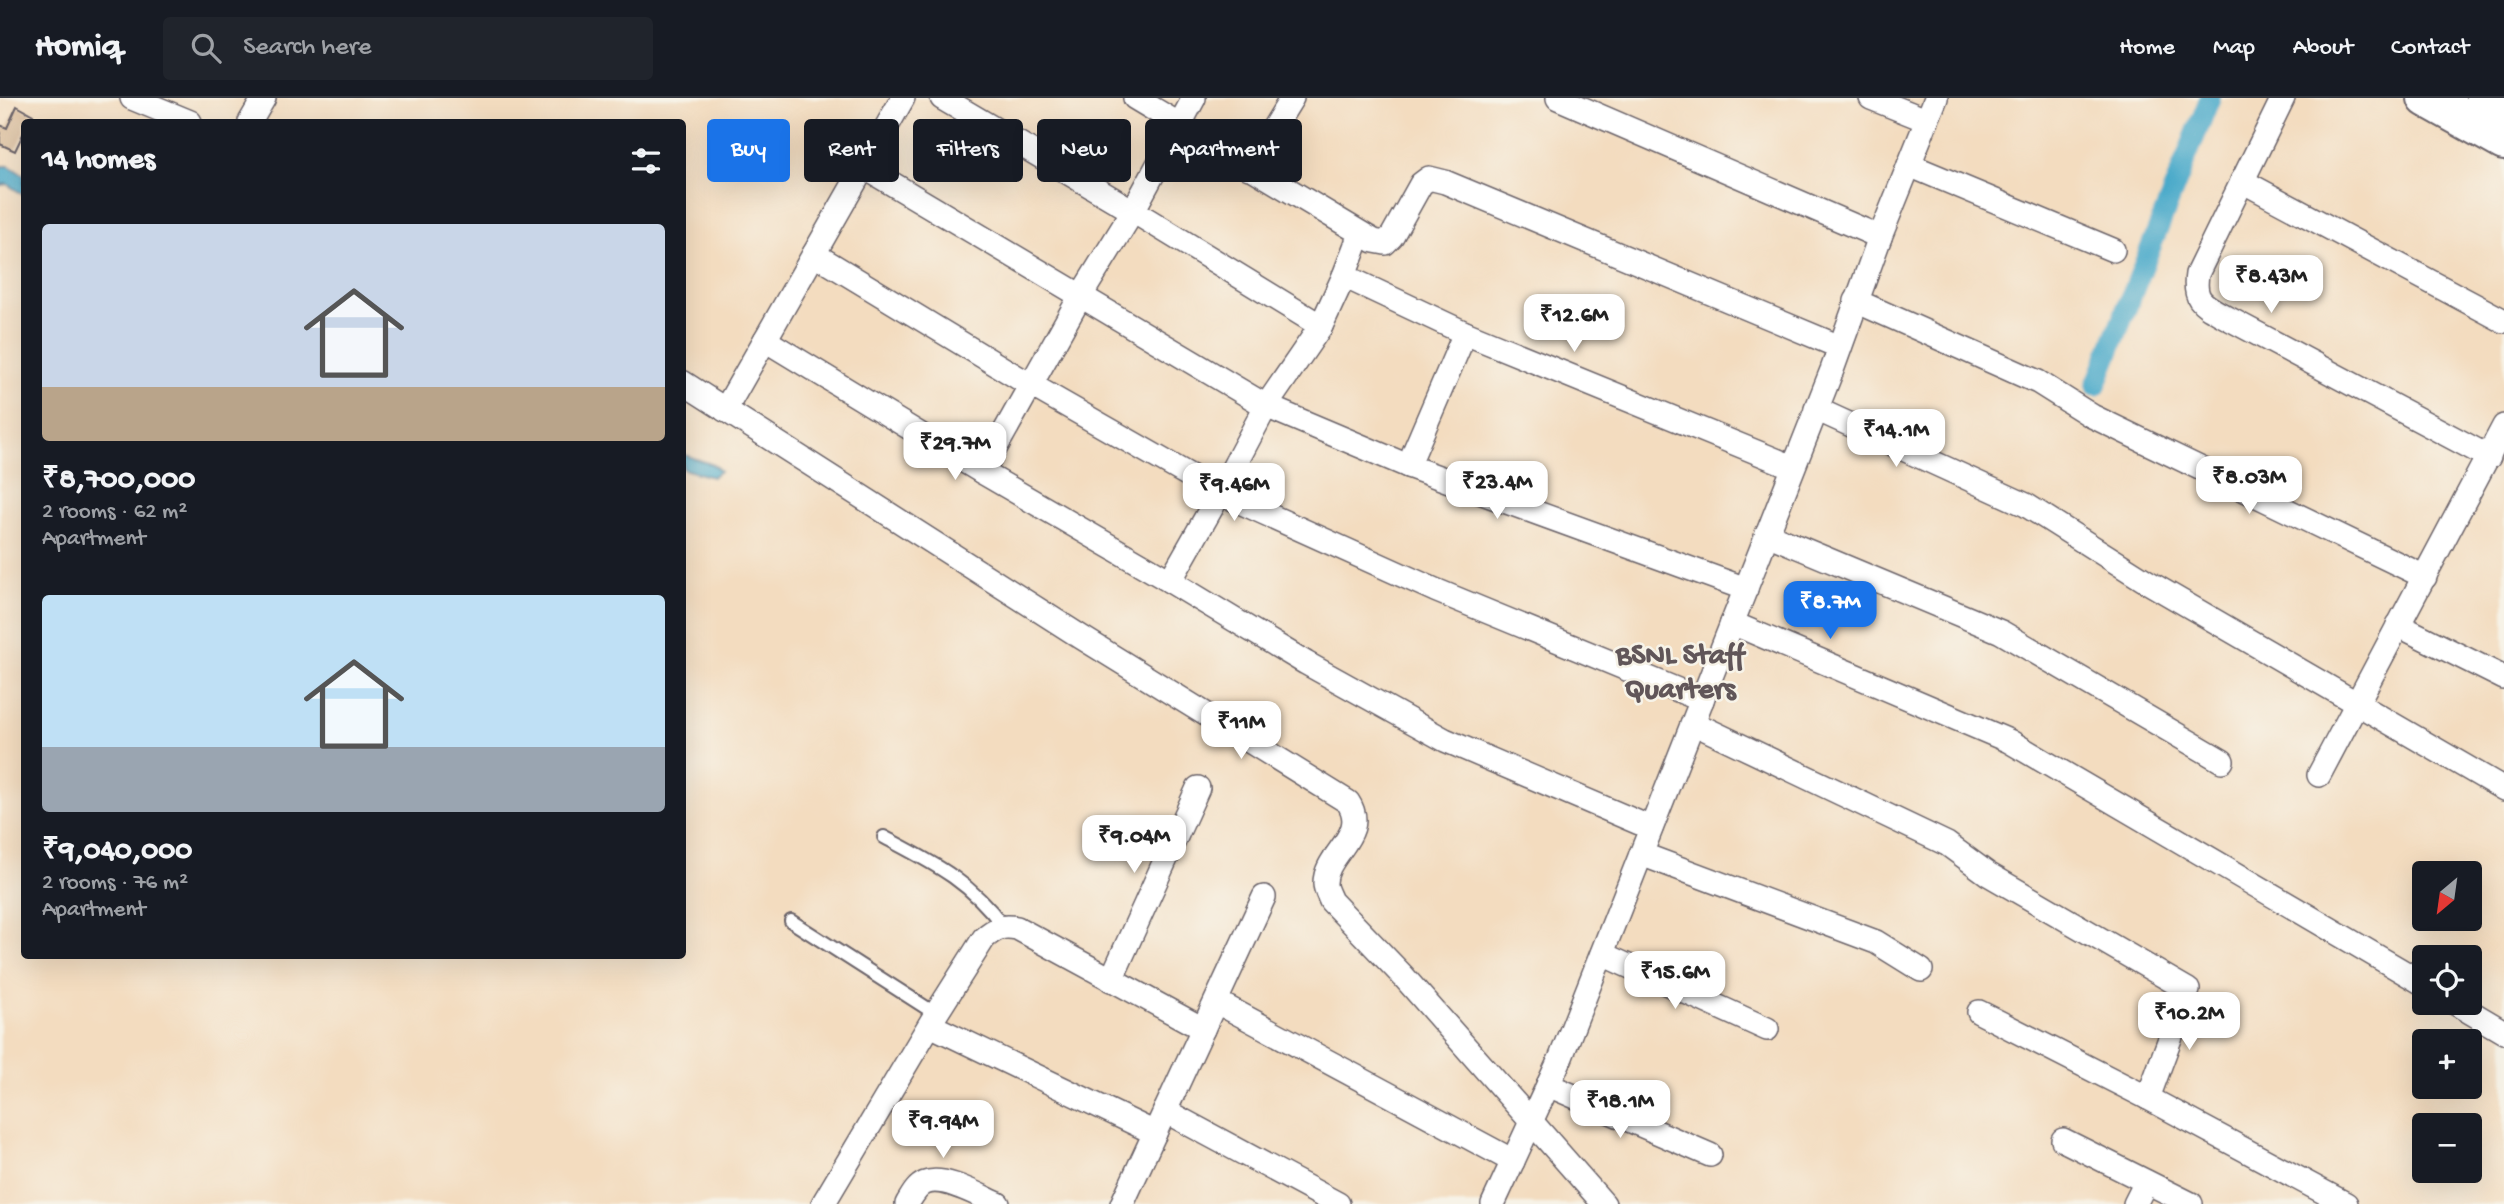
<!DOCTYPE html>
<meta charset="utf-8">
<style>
:root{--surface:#171b24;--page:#20242c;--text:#f1f3f6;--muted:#9ea1a6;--line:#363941;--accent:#1a73e8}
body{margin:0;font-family:"Gochi Hand",sans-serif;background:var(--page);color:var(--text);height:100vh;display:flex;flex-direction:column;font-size:26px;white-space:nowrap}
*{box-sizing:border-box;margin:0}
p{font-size:23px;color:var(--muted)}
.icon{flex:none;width:38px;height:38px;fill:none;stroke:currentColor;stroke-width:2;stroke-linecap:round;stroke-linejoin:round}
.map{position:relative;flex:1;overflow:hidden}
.sheet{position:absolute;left:21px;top:21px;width:665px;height:840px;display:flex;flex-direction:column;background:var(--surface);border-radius:7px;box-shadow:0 7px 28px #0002}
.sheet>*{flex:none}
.guide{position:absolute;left:707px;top:21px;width:665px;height:63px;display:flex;gap:14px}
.needle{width:46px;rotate:209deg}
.fabs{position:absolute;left:2412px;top:763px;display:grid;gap:14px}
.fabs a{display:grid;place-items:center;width:70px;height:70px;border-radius:7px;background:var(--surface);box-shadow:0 7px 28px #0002;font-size:35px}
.price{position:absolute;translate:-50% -60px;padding:0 16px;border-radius:14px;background:#fff;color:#222;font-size:23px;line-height:46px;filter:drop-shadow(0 2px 4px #0008)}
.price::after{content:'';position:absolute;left:50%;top:42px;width:21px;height:16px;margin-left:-10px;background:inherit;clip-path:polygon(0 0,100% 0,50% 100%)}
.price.current{background:var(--accent);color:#fff}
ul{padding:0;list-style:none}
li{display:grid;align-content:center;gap:14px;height:371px;padding:0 21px}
li span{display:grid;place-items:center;height:217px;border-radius:7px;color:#555}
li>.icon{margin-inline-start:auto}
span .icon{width:126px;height:126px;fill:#fffc;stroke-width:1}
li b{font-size:30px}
h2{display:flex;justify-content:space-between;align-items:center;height:84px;padding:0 21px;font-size:30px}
.pill{padding:0 24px;border-radius:7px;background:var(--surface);box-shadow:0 7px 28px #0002;font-size:24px;line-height:63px}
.pill.current{background:var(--accent);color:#fff}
header{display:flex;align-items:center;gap:42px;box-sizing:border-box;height:98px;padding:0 35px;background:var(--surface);border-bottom:2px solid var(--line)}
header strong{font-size:33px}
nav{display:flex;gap:38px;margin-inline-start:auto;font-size:24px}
.search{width:490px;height:63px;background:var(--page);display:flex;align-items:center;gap:18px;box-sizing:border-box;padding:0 24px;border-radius:7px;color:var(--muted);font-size:26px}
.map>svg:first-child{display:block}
.water{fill:#4baaca;stroke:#366682;stroke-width:2}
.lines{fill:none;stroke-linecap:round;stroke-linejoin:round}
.canal{stroke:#4baaca;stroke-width:21}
.building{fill:#d7b692}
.service-casing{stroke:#6b6369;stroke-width:16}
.minor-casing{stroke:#6b6369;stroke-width:26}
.trunk-casing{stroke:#6b6369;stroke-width:42}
.service{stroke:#fff;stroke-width:12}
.minor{stroke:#fff;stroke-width:23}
.trunk{stroke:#fff;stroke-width:38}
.labels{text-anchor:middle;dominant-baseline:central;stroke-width:5;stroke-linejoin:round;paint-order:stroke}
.quarter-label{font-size:30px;font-weight:bold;fill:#615659;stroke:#f7f3e8}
</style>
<header>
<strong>Homiq</strong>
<div class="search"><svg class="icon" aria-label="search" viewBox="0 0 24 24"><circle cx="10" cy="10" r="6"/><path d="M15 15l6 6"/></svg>Search here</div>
<nav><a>Home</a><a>Map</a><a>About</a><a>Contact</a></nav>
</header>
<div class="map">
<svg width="2504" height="1106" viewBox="0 0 2504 1106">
<rect width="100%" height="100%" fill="#f7f3e8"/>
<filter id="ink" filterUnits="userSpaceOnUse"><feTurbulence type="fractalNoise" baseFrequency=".0143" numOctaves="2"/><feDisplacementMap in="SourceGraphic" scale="14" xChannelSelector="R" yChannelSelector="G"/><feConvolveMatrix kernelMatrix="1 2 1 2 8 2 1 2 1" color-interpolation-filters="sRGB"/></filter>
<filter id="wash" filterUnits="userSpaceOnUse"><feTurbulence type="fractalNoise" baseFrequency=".00686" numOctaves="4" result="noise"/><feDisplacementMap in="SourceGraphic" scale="28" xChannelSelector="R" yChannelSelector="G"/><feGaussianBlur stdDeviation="1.57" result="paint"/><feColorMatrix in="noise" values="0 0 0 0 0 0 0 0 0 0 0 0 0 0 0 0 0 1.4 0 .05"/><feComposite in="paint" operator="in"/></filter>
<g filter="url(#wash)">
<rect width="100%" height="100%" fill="#f3dcbf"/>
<g class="water">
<path d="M0,68H9L24,77V97L7,86L0,87Z"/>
<path d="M682,356L714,367L720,373L712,379L683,371Z"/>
</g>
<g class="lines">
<path class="canal" d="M2096,287L2210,0"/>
</g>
<g id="blocks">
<path class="building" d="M17,8L33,17L29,24H24V34L15,53L0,46V27L7,30Z"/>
</g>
</g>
<g filter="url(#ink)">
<use href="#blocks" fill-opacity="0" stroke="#6b6369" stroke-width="2"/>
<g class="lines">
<defs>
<g id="service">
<path d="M884,739C933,765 969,782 1003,828"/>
<path d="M791,823L936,916"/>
</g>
<g id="minor">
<path d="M132,0L190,24"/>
<path d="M942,0L1133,113L1321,228"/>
<path d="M1135,0L1374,143L1385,145L1392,138L1421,86L1429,80L1445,84L1840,249"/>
<path d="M1558,0L1880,139"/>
<path d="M1871,0L1926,22"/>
<path d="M2283,0L2197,176C2193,203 2203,206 2224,218L2489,359"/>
<path d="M250,24L264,0"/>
<path d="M1909,67L2113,152"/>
<path d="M864,69L1266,308L1408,368L1746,491"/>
<path d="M1249,70L1292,0"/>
<path d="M2242,83L2504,223"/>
<path d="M1360,136L1344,178L1465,235L1793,369"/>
<path d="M814,156L1017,279L1220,395L1435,492L1702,602"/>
<path d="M1856,203L2038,284L2092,318L2425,479"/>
<path d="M765,242L982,374L1170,483L1306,565L1445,642L1651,730"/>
<path d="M682,284L1081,539L1348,704C1370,737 1324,756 1325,786C1325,791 1329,798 1331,803L1404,879L1604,1106"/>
<path d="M1816,311L2026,407L2146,483L2504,691"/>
<path d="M725,312L903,0"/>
<path d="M1408,368L1465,235"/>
<path d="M982,374L1080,199L1133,113L1194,0"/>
<path d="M1767,436L2001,534L2222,663"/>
<path d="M1170,483L1220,395L1266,308L1321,228L1344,178"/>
<path d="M1732,525L2009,643L2424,886"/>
<path d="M2398,527L2504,580"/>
<path d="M1693,625L1947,746L1988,776L2188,892L2148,1000"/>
<path d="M2319,677L2504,328"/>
<path d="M1641,756L1876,844L1921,872"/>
<path d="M1602,856L1767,931"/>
<path d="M1111,882L1198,690"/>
<path d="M1217,904L1513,1063"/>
<path d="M2455,905L2504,934"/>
<path d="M1979,914L2148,1000L2346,1106"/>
<path d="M930,927L1155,1035"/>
<path d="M1548,987L1710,1057"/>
<path d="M1165,1013L1338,1106"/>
<path d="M2063,1042L2191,1106"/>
<path d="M823,1106L936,916L984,840C996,830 1002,827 1017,830L1203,931"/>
<path d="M907,1106C912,1098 916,1089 925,1085C944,1077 980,1098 998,1106"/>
<path d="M1122,1106L1264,799"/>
<path d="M1493,1106L1561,959L1832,272L1880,139L1936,0"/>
<path d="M2135,1106L2146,1084"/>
</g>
<g id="trunk">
<path d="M2427,0L2504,43"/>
<path d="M2485,0L2504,10"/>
</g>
</defs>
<use href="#service" class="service-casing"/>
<use href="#minor" class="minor-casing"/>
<use href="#trunk" class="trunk-casing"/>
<use href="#service" class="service"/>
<use href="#minor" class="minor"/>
<use href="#trunk" class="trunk"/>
</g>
</g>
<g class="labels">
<g class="quarter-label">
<text x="1680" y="559">BSNL Staff<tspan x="1680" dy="34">Quarters</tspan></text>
</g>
</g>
</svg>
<div class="fabs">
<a><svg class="needle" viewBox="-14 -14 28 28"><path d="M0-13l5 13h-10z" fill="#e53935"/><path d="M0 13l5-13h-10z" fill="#9ea1a6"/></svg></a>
<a><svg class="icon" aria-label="locate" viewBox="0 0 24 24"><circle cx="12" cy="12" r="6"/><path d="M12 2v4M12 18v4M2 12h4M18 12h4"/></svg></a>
<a>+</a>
<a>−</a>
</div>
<b class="price" style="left:2271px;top:217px">₹8.43M</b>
<b class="price" style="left:1574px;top:256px">₹12.6M</b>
<b class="price" style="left:1896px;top:371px">₹14.1M</b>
<b class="price" style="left:955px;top:384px">₹29.7M</b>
<b class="price" style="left:2249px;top:418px">₹8.03M</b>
<b class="price" style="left:1497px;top:423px">₹23.4M</b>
<b class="price" style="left:1234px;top:425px">₹9.46M</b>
<b class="price current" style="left:1830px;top:543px">₹8.7M</b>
<b class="price" style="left:1241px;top:663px">₹11M</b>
<b class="price" style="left:1134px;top:777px">₹9.04M</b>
<b class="price" style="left:1675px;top:913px">₹15.6M</b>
<b class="price" style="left:2189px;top:954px">₹10.2M</b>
<b class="price" style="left:1620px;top:1042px">₹18.1M</b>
<b class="price" style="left:943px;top:1062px">₹9.94M</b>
<div class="guide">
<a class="pill current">Buy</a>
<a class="pill">Rent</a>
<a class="pill">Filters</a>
<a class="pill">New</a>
<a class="pill">Apartment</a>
</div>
<section class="sheet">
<h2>14 homes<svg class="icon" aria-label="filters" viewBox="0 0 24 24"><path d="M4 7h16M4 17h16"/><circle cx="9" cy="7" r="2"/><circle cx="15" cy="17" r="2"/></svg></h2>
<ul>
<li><span style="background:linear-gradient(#c9d6e8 75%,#b9a48a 0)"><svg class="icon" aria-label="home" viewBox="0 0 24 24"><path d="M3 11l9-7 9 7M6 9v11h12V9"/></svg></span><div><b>₹8,700,000</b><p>2 rooms · 62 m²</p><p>Apartment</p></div></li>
<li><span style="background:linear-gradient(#bfe0f5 70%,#9aa5b1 0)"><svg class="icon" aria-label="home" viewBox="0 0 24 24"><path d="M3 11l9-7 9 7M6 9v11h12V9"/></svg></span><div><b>₹9,040,000</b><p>2 rooms · 76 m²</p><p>Apartment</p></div></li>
</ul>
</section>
</div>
